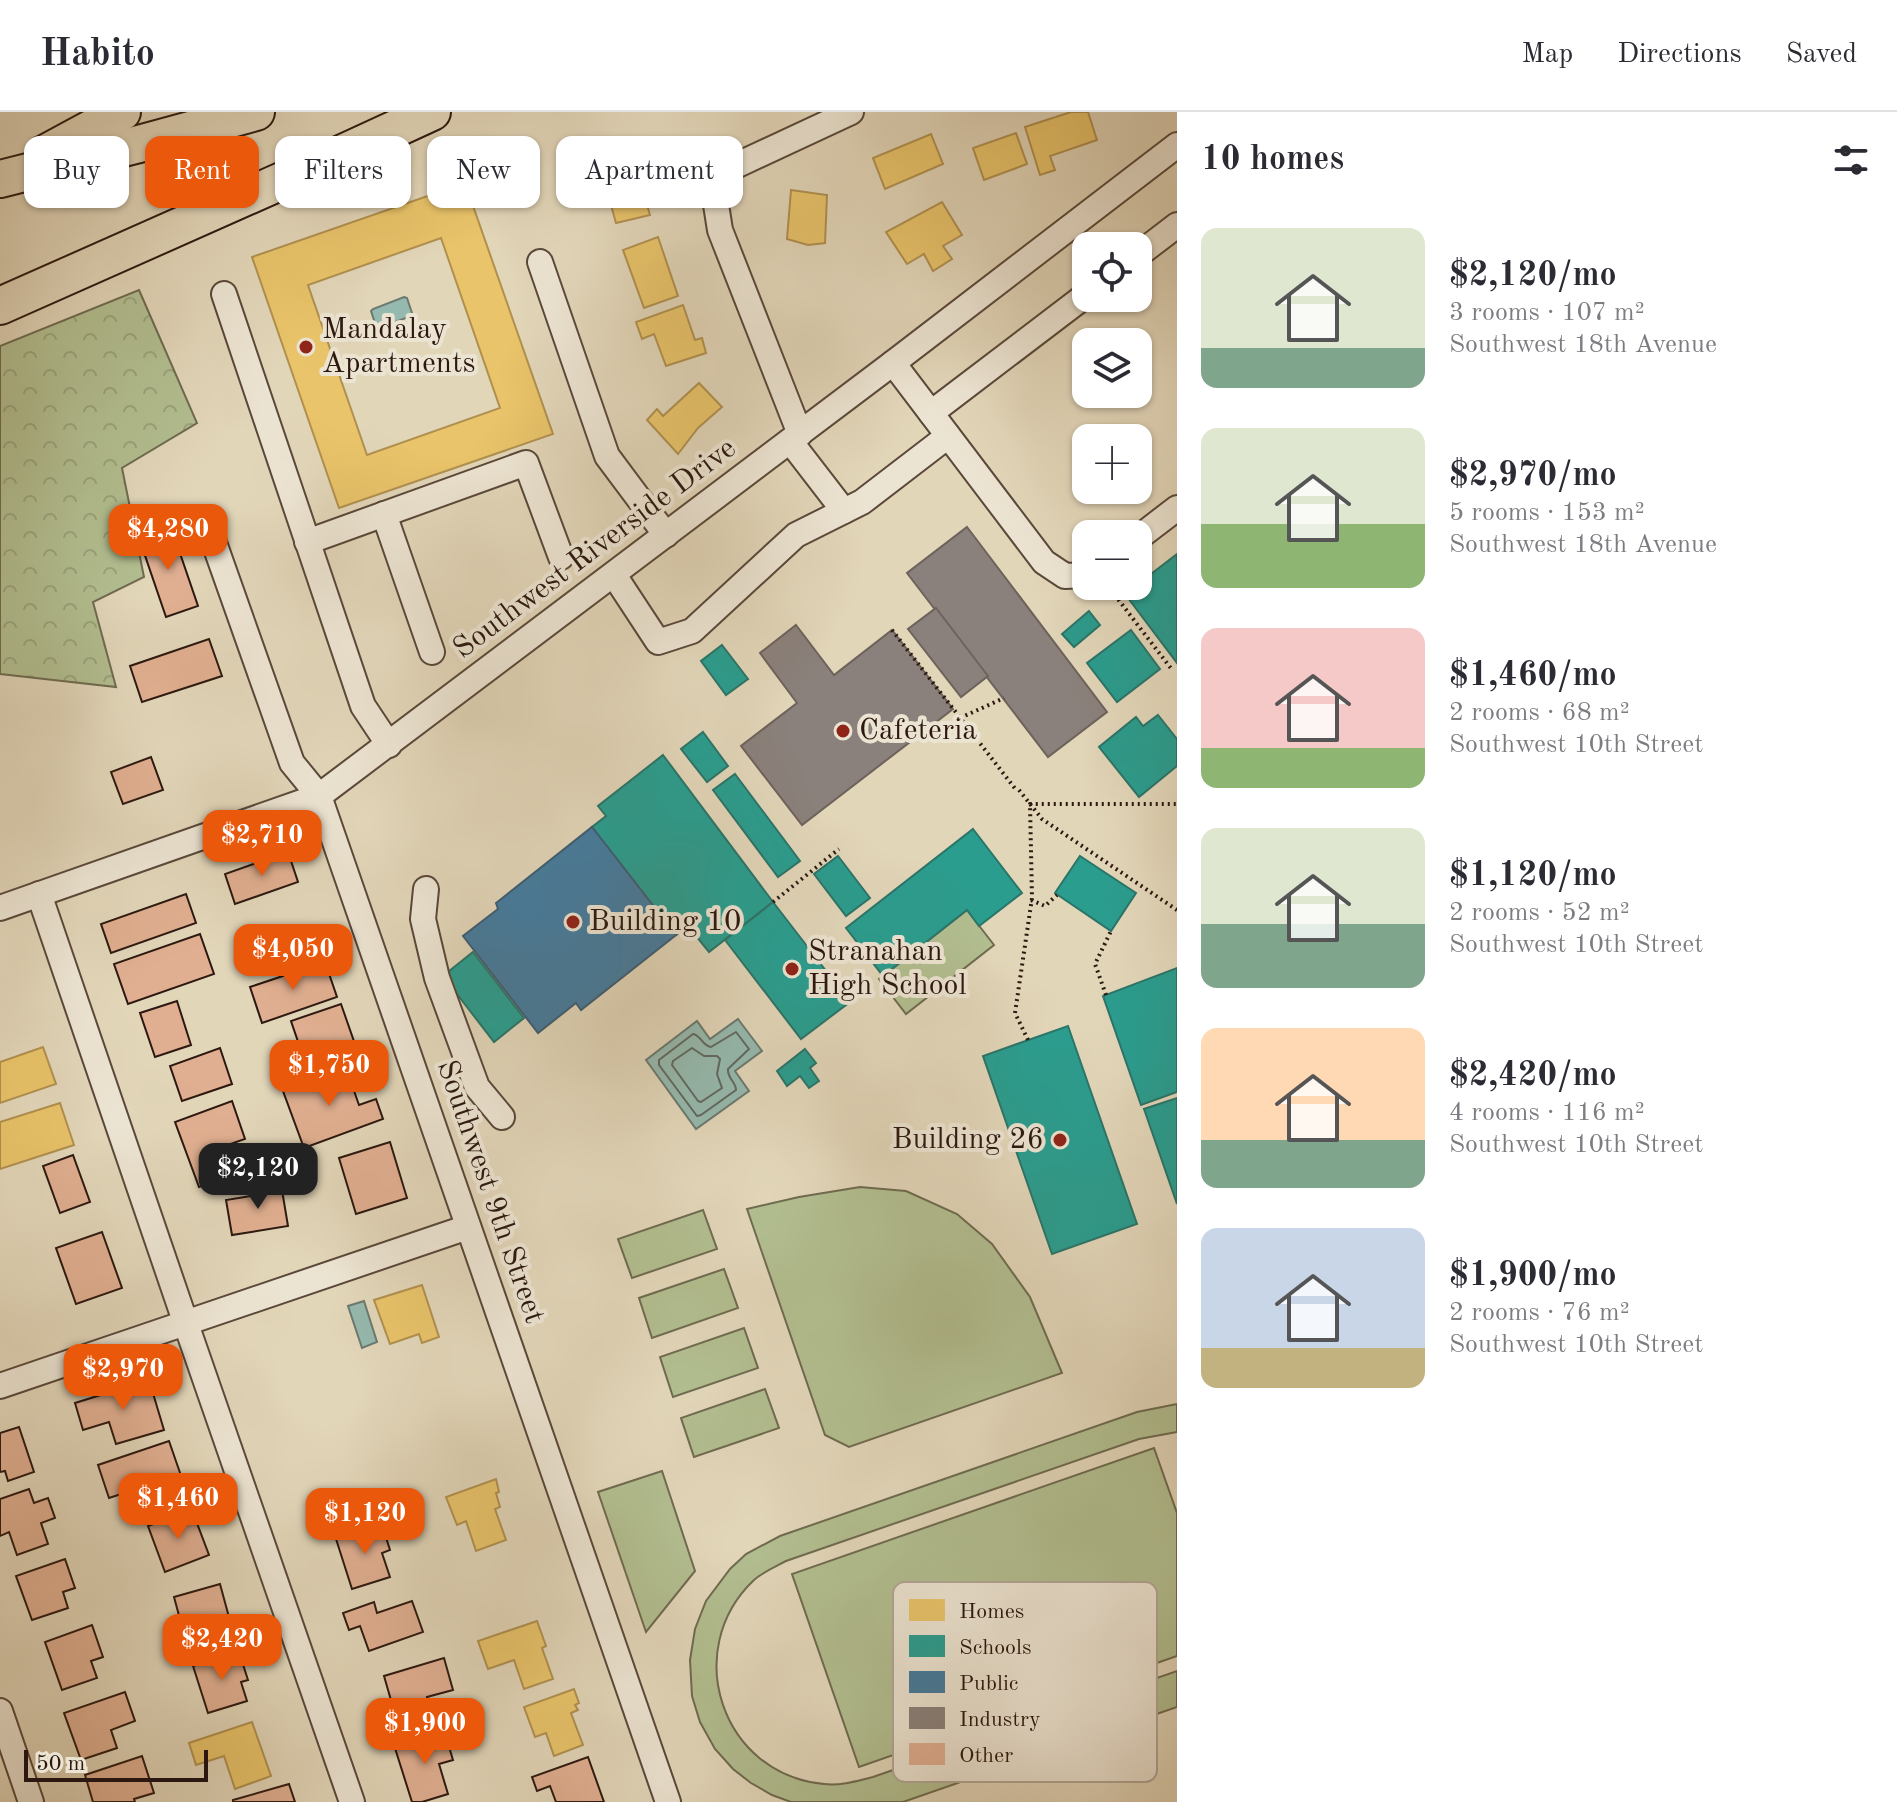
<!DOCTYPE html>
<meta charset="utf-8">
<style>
:root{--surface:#fff;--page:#f7f7f7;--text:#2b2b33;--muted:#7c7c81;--line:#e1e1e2;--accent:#ea580c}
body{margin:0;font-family:"Old Standard TT",serif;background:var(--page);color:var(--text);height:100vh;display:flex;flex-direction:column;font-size:30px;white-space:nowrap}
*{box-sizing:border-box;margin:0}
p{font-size:26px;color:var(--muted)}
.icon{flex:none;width:44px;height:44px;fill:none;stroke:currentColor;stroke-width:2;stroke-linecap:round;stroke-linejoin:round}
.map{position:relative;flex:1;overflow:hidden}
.details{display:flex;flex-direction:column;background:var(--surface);width:720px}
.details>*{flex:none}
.guide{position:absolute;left:24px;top:24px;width:760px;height:72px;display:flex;gap:16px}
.tools{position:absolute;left:1072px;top:120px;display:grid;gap:16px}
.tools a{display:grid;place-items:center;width:80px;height:80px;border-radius:16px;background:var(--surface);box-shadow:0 2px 6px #0004;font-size:40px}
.scale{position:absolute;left:24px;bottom:20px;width:184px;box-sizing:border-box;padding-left:8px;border:4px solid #2c1810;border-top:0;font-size:22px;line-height:28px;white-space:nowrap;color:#2c1810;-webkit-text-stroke:6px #ece4d2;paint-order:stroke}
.price{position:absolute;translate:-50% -68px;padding:0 18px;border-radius:16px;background:var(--accent);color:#fff;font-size:26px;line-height:52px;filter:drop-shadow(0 2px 4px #0008)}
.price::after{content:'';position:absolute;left:50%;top:48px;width:24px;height:18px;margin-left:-12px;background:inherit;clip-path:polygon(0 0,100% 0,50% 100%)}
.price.selected{background:#222;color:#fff}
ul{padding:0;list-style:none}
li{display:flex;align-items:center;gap:24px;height:200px;padding:0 24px}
li span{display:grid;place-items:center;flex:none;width:224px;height:160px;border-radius:16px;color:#555}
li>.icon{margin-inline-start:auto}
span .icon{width:96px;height:96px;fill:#fffc;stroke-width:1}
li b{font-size:34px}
h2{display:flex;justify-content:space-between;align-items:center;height:96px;padding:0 24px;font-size:34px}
.pill{padding:0 28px;border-radius:16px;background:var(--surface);box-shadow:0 2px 6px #0004;font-size:28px;line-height:72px}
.pill.selected{background:var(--accent);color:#fff}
header{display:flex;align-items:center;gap:48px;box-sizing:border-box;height:112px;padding:0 40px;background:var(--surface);border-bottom:2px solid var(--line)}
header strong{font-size:38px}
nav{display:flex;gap:44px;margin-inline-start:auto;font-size:28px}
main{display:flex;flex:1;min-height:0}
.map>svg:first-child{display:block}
.green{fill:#b2be90;stroke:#6f6b50;stroke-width:2}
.forest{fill:url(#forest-crowns);stroke:#6f6b50;stroke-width:2}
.water{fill:#95b9ae;stroke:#6b796f;stroke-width:2}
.homes{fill:#e9c46a;stroke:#b0904f;stroke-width:2;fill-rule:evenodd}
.schools{fill:#2a9d8f;stroke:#2b7569;stroke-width:2}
.public{fill:#457b9d;stroke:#3e5d73;stroke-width:2}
.industry{fill:#8a817c;stroke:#6e625c;stroke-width:2}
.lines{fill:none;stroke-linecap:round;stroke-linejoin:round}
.shore{stroke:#60685f;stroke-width:2}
.building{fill:#e0af91;stroke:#2c1810;stroke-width:2}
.minor-casing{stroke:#5a483a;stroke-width:28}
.highway-casing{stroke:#2c1810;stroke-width:40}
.path{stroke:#2c1810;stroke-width:4;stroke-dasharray:2 4;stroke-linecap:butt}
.minor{stroke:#ece4d2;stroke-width:24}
.highway{stroke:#e2d6b9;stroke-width:36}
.poi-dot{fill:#8f2418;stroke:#ece4d2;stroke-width:3}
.labels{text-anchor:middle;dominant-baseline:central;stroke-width:8;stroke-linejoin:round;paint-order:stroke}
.poi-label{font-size:30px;fill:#2c1810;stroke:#ece4d2;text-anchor:start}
.street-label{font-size:30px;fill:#2c1810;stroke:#ece4d2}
.key{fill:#ece4d2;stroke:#b2a798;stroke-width:2}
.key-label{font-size:22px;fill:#2c1810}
</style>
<header>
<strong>Habito</strong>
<nav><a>Map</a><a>Directions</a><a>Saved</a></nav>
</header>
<main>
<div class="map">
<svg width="1177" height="1690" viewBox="0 0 1177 1690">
<defs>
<pattern id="forest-crowns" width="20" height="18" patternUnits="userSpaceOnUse" patternTransform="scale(2)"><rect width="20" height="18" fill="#b2be90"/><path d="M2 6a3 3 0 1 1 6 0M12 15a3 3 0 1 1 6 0" fill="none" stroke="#99a37b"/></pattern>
</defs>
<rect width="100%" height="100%" fill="#e2d6b9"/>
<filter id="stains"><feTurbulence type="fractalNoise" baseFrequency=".0025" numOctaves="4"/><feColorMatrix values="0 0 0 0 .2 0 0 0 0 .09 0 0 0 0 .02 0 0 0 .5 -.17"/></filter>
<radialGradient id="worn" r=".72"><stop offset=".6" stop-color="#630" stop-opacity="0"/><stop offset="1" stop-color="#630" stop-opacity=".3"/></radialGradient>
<g class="green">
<path d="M967,798L994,833L906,902L879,867Z"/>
<path d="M860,1075L906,1079L957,1102L992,1132L1030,1185L1062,1261L849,1335L825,1323L747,1097L799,1085Z"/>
<path d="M703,1098L717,1137L632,1166L618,1127Z"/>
<path d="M724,1157L738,1196L652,1226L639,1186Z"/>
<path d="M744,1216L758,1256L673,1285L660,1245Z"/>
<path d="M765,1277L779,1316L694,1345L681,1306Z"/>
<path d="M1177,1292V1320L1139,1327L786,1449C775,1455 763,1460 754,1468C680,1538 722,1663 824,1672C840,1674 857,1669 873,1665L1177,1559V1595L903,1690H791L772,1683L751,1671L733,1657L715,1637L700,1610L692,1584L690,1548L695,1517L706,1489L730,1457L746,1442L780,1424L1137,1300Z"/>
<path d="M1154,1336L1177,1401V1544L859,1655L792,1462Z"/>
<path d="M662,1359L695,1459L646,1520L598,1380Z"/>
</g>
<path class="forest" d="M139,178L197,311L122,356L144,465L93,490L116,575L0,562V234Z"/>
<g class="water">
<path d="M404,185L407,186L412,201L411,204L380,216L376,214L371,199L373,197Z"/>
<path d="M738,907L762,939L735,959L749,979L696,1017L646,948L697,909L710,927Z"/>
<path d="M364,1189L377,1230L362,1236L348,1194Z"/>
</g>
<g class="homes">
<path d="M1071,0H1088L1097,28L1050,44L1055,58L1040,63L1025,15Z"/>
<path d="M1016,21L1027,52L984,68L973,36Z"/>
<path d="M931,22L943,52L885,77L873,46Z"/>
<path d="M637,59L650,103L616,111L604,68Z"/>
<path d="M465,71L553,322L339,396L252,145ZM441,126L500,296L367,343L308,173Z"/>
<path d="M791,78L827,83L825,131L808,133L787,127Z"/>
<path d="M942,90L962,123L943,134L952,147L933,159L924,142L907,152L886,120Z"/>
<path d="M658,125L678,184L644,196L623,138Z"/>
<path d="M683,193L695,228L702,226L706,241L666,254L654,222L642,227L636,210Z"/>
<path d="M699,271L722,295L698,316L678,342L647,308L657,297L663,304Z"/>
<path d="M43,935L56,972L0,991V950Z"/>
<path d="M60,991L74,1033L0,1057V1010Z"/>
<path d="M422,1173L439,1225L422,1231L419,1222L390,1232L374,1188Z"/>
<path d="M496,1367L499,1380L496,1381L500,1395L495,1397L506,1428L476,1439L466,1409L457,1413L446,1385Z"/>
<path d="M537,1509L546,1534L542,1536L553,1567L524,1577L514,1548L488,1557L478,1529Z"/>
<path d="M574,1577L579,1591L575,1593L578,1598L571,1601L583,1633L554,1644L546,1621L535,1625L524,1595Z"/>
<path d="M252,1610L271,1664L235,1677L224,1644L196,1653L189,1631Z"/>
</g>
<g class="schools">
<path d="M1177,442V551L1125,482L1135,474H1138V472Z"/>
<path d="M1089,499L1100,513L1074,535L1062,522Z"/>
<path d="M1131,518L1160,557L1117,590L1087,551Z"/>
<path d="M722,533L748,567L726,583L701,549Z"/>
<path d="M1158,603L1177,627V654L1139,685L1099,635L1136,605L1143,614Z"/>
<path d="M703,620L728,654L707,670L681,637Z"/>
<path d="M663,643L773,790L709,840L688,814L676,823L592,715L606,704L598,694Z"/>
<path d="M735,662L800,749L778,765L713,678Z"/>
<path d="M973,717L1022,781L979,814L967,798L883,864L846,816Z"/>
<path d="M838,744L870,786L846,804L814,762Z"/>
<path d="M1080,744L1136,781L1111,819L1055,781Z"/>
<path d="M773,790L850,890L801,927L725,828Z"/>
<path d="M473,840L524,906L494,930L443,864Z"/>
<path d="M1177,856V980L1141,993L1103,884Z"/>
<path d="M1068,914L1137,1112L1052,1142L983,944Z"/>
<path d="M805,937L816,951L810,956L819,969L809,976L800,964L787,974L777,959Z"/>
<path d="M1177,986V1092L1144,997Z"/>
</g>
<path class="public" d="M592,715L676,823L581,898L576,891L538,921L463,824L498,797L496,791Z"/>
<g class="industry">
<path d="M967,415L1107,600L1048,645L907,461Z"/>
<path d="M936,496L988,564L961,585L908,517Z"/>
<path d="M796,513L834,563L892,518L953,597L802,713L741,634L797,591L760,541Z"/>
</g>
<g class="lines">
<g class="shore">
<path d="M736,920L749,937L728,957C727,966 736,970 736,978L701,1003L697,1004L659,953V948L693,922C701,923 702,934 711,935Z"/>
<path d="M692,936L704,944H717L720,947L717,962L722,976L701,990L698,989L672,953L673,949Z"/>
</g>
</g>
<g class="building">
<path d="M171,415L198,494L166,505L139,426Z"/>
<path d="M209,527L222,564L142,590L130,554Z"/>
<path d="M151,645L163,678L123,692L111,660Z"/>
<path d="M288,740L298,770L235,792L225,762Z"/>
<path d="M186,782L196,811L111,841L101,812Z"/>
<path d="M200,822L214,862L128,892L114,852Z"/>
<path d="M325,850L337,885L262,911L250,875Z"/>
<path d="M177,889L191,933L155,945L140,901Z"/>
<path d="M341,892L357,938L307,956L291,909Z"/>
<path d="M220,936L232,972L182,989L170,954Z"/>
<path d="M346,956L359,993L376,987L383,1007L304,1036L283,979Z"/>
<path d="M232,989L245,1027L216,1037L226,1065L199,1075L175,1010Z"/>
<path d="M390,1030L407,1086L356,1102L339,1046Z"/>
<path d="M73,1043L90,1090L60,1101L43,1054Z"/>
<path d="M281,1072L288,1114L232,1123L226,1088L251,1084L250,1077Z"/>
<path d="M102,1120L122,1176L76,1192L56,1136Z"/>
<path d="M149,1268L164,1318L116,1332L109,1310L83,1318L75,1291Z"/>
<path d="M19,1315L34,1360L8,1369L5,1359L0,1360V1321Z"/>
<path d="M169,1329L187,1381L155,1391L149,1373L109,1386L98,1353Z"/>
<path d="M29,1377L34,1391L48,1386L55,1406L41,1411L48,1432L17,1443L9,1420L0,1424V1387Z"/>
<path d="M192,1398L209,1443L165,1460L148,1414Z"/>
<path d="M382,1413L390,1438L382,1441L390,1465L352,1477L336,1427Z"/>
<path d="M65,1447L75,1476L63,1480L68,1496L32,1508L16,1464Z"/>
<path d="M220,1472L233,1520L197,1531L191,1508L181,1511L174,1485Z"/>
<path d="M412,1489L423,1520L369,1539L360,1514L349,1518L343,1501L374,1490L377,1501Z"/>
<path d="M92,1513L103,1545L91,1549L97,1566L62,1578L45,1530Z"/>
<path d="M239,1540L248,1568L241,1570L247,1589L208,1601L193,1554Z"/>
<path d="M444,1546L453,1578L427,1585L433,1607L399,1616L384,1564Z"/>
<path d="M125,1580L135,1609L111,1618L117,1636L81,1648L64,1601Z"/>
<path d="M444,1618L453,1648L439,1652L448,1682L422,1690H412L394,1633Z"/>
<path d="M142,1644L154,1681L134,1687L135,1690H93L85,1663Z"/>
<path d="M588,1645L604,1690H556L550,1674L537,1679L532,1665Z"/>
<path d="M289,1672L295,1690H233V1688Z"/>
</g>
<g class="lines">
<defs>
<g id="minor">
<path d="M1138,143L1177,113"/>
<path d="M540,150L607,344L666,423"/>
<path d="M224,182L363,594L389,633"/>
<path d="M893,251L1044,450L1065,464L1086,463"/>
<path d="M931,301L1086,183"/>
<path d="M800,322L720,118L714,80L733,55L851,0"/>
<path d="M790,329L844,399"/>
<path d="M384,402L432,540"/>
<path d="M206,408L292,651L319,684L668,1690"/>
<path d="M1138,426L1177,396"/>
<path d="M307,430L526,351L561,445"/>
<path d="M614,463L658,530L692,519L796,423L862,390L948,324"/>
<path d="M426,777L423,807L437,866L477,975L502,1005"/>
<path d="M39,782L186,1212L352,1690"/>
<path d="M0,796L319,684L893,251L1177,33"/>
<path d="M0,1274L468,1115"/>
<path d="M0,1599L31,1690"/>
</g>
<g id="highway">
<path d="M44,42L122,0"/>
<path d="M0,67L139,32L256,0"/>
<path d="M0,194L293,64L432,0"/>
</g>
</defs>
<use href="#minor" class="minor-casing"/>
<use href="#highway" class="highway-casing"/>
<g class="path">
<path d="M1111,478L1173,559"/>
<path d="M892,518L1017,679"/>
<path d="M960,606L1004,586"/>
<path d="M1019,678L1042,707L1177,798"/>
<path d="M1031,788L1045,794L1057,783"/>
<path d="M773,790L839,737"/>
<path d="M1106,883L1095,852L1111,819"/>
<path d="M1028,928L1015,901L1032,786L1030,692H1177"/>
</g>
<use href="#minor" class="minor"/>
<use href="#highway" class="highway"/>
</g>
<g class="poi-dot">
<circle cx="306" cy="235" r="8"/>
<circle cx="843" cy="619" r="8"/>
<circle cx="573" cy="810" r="8"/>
<circle cx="792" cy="857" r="8"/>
<circle cx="1060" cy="1028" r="8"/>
</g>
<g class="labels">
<g class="poi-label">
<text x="322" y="218">Mandalay<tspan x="322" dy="34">Apartments</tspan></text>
<text x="859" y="619">Cafeteria</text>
<text x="589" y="810">Building 10</text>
<text x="808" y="840">Stranahan<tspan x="808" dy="34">High School</tspan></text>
<text x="1044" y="1028" text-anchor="end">Building 26</text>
</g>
<g class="street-label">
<text transform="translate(595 437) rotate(-37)">Southwest Riverside Drive</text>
<text transform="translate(490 1080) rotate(71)">Southwest 9th Street</text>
</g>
</g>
<rect x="893" y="1470" width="264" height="200" rx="12" class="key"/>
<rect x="909" y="1487" width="36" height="22" fill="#e9c46a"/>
<rect x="909" y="1523" width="36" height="22" fill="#2a9d8f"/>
<rect x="909" y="1559" width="36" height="22" fill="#457b9d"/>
<rect x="909" y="1595" width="36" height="22" fill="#8a817c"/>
<rect x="909" y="1631" width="36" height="22" fill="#e0af91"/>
<g class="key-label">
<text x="959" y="1506">Homes</text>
<text x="959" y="1542">Schools</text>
<text x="959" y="1578">Public</text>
<text x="959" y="1614">Industry</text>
<text x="959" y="1650">Other</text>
</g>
<rect width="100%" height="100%" filter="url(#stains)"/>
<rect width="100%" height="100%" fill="url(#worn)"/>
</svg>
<div class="tools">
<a><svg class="icon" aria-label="locate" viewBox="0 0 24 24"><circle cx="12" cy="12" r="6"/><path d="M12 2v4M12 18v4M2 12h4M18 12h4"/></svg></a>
<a><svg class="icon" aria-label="layers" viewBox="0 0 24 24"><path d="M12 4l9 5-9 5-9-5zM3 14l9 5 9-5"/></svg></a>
<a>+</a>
<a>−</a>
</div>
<div class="scale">50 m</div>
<b class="price" style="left:168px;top:460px">$4,280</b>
<b class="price" style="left:262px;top:766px">$2,710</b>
<b class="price" style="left:293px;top:880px">$4,050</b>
<b class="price" style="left:329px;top:996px">$1,750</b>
<b class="price selected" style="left:258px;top:1099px">$2,120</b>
<b class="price" style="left:123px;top:1300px">$2,970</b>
<b class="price" style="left:178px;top:1429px">$1,460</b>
<b class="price" style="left:365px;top:1444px">$1,120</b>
<b class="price" style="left:222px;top:1570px">$2,420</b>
<b class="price" style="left:425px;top:1654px">$1,900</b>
<div class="guide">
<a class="pill">Buy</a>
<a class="pill selected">Rent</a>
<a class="pill">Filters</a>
<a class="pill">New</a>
<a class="pill">Apartment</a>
</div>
</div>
<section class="details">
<h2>10 homes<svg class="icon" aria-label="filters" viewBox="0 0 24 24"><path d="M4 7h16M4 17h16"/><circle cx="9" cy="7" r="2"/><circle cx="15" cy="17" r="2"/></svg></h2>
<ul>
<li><span style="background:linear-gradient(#dfe7d0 75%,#7fa58c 0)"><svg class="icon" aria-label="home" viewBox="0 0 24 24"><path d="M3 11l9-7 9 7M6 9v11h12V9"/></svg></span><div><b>$2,120/mo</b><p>3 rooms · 107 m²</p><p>Southwest 18th Avenue</p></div></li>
<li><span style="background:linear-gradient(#dfe7d0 60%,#8fb573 0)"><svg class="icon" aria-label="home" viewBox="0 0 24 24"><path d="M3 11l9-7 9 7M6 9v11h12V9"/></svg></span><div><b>$2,970/mo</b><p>5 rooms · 153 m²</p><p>Southwest 18th Avenue</p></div></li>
<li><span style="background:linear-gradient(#f6c9c9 75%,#8fb573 0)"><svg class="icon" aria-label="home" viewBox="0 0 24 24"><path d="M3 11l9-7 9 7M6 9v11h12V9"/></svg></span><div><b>$1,460/mo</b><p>2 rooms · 68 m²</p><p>Southwest 10th Street</p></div></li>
<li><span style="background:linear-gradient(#dfe7d0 60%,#7fa58c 0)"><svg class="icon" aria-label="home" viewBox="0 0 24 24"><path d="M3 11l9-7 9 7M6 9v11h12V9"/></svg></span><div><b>$1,120/mo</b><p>2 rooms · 52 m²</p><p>Southwest 10th Street</p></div></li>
<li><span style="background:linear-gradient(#ffd9b3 70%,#7fa58c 0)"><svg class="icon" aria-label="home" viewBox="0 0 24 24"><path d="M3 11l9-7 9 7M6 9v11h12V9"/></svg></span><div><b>$2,420/mo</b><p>4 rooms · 116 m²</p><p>Southwest 10th Street</p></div></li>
<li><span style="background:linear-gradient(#c9d6e8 75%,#c2b280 0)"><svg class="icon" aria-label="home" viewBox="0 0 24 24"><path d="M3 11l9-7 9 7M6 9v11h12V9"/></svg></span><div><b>$1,900/mo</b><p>2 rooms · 76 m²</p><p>Southwest 10th Street</p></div></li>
</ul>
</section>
</main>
